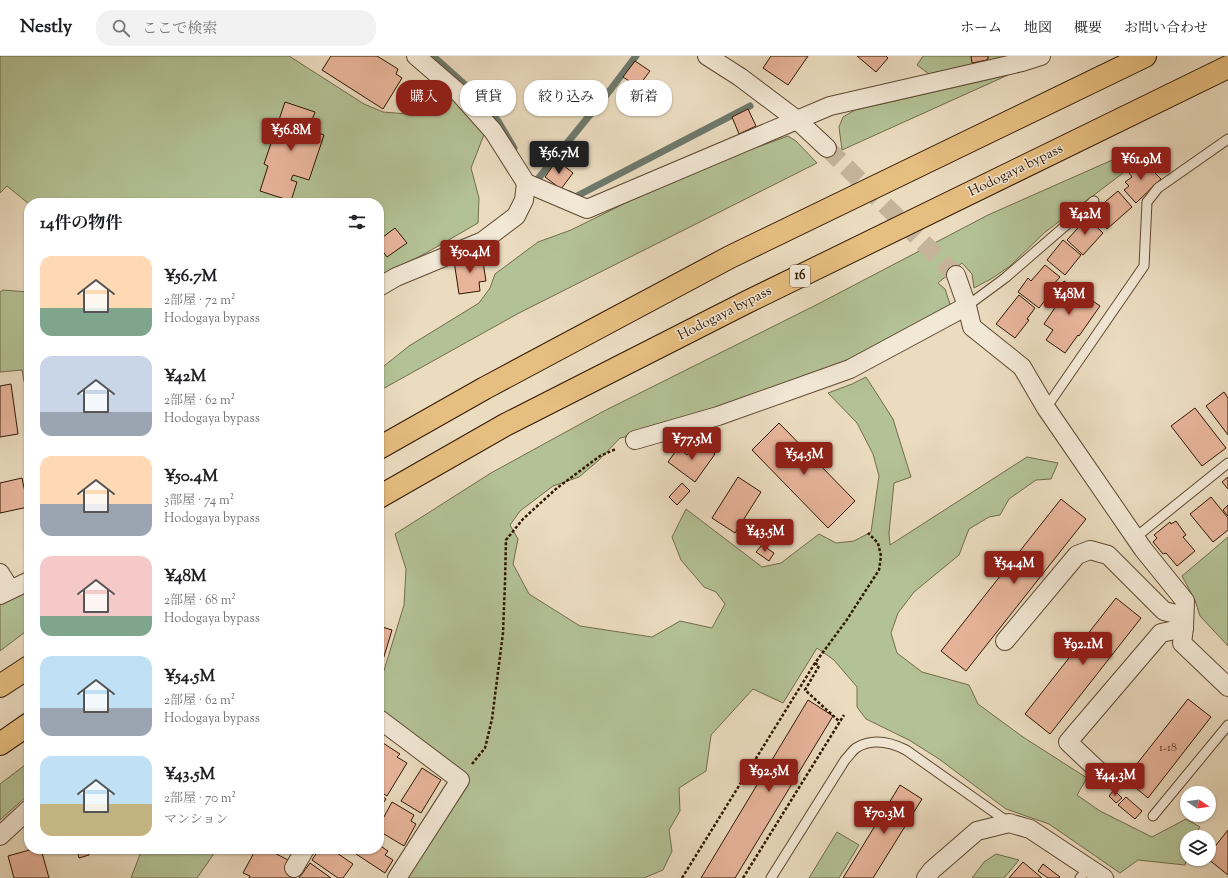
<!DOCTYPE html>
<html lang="ja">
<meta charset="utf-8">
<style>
:root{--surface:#fff;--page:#f2f2f2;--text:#202124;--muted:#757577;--line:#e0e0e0;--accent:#8f2418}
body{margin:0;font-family:"Sorts Mill Goudy","Noto Serif JP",serif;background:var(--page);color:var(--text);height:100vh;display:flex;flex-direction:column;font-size:15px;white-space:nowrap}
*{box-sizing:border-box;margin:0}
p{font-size:13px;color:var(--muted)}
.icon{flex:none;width:22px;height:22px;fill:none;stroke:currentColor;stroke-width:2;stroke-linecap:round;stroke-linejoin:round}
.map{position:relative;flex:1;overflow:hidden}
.details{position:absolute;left:24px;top:142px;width:360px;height:656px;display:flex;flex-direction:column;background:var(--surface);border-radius:16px;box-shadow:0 1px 3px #0004}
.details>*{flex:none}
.hud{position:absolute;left:396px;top:24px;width:380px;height:36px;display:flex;gap:8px}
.needle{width:26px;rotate:103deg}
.buttons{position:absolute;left:1180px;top:730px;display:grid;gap:8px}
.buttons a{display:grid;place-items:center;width:36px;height:36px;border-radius:50%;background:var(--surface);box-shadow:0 1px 3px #0004;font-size:20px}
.price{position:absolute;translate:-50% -34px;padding:0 9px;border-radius:4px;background:var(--accent);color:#fff;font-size:13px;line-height:26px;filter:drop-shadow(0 1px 2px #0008)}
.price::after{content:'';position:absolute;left:50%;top:24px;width:12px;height:9px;margin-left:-6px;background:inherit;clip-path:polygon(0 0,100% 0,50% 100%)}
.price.selected{background:#222;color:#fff}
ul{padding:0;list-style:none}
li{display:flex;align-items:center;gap:12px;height:100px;padding:0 16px}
li span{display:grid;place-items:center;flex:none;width:112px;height:80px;border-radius:12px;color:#555}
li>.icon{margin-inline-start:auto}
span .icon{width:48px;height:48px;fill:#fffc;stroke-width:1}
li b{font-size:17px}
h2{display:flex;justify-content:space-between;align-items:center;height:48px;padding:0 16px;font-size:17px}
.pill{padding:0 14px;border-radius:16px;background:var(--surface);box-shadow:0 1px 3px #0004;font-size:14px;line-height:36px}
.pill.selected{background:var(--accent);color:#fff}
header{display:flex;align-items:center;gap:24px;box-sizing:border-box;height:56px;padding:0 20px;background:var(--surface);border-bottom:1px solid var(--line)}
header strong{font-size:19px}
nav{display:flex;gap:22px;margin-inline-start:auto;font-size:14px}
.search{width:280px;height:36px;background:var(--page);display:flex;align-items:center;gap:10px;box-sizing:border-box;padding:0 14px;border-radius:16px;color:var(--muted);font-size:15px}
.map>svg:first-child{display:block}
.green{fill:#b3c296;stroke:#726c4b}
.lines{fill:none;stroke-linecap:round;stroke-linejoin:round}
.stream{stroke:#6e796c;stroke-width:7}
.building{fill:#e8b59b;stroke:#301600}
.street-tunnel{stroke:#c6b49a;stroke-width:18;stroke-dasharray:18 9;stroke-linecap:butt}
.lane-casing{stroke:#5f4830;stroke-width:11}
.street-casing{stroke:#5f4830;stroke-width:20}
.highway-casing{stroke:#301600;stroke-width:24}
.path{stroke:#301600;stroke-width:2.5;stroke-dasharray:3 2;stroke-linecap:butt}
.lane{stroke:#f2e8d6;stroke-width:9}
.street{stroke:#f2e8d6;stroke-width:18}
.highway{stroke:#e6be80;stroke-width:22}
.labels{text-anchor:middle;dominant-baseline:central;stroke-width:3;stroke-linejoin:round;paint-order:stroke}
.number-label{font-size:12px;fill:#5e3e27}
.shield{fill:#f2e8d6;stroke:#6a5540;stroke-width:1}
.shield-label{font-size:13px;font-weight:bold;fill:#301600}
.street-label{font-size:14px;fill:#301600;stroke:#f2e8d6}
</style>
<header>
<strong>Nestly</strong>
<div class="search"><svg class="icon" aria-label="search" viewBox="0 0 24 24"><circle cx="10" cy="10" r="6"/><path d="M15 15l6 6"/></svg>ここで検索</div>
<nav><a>ホーム</a><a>地図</a><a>概要</a><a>お問い合わせ</a></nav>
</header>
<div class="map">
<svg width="1228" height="822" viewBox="0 0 1228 822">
<rect width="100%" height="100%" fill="#ebdcc0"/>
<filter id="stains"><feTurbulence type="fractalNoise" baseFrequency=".005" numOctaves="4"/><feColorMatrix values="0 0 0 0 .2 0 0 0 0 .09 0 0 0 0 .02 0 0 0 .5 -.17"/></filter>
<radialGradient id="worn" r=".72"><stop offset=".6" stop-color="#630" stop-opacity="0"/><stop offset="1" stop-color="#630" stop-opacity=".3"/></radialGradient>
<g class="green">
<path d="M0,0H289L364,48L383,56L408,58L450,41L485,76L471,112L479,142L478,167L426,197L379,221V147L29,148L7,130L0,137Z"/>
<path d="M923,0H1008L929,18L917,9Z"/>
<path d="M1008,19L842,94L839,71L843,61L855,54Z"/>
<path d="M788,80L796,85L817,107L519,257L379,335V314L409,290L479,247L490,232L495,218L538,186L571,174L662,129L728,102Z"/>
<path d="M1119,101L1127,108L1123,117L1044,177L1010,210L991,223L974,232L972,218L962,207L938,227L945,233L950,248L946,255L837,309L653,375L620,382L599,404L579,421L553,430L520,455L510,469L518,483L513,508L529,538L580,570L652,581L680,565L712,572L725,548L716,536L704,531L681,504L672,481L686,453L762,511L781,507L819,478L836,487L854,485L871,476L879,420L873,398L857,367L828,337L852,328L866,321L893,363L911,421L894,427L889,477L890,489L1027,401L1058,407L1051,423L1036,424L1009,443L1000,459L989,461L969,473L959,499L914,536L898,557L891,577L897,597L922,616L969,629L978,648L1023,681L1087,722L1077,739L1100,755L1152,781L1186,763L1200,771L1194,781H1187V800L1185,809L1138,804L1120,817L1049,768L1006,753L939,703L909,684L866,663L857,651V631L834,604L817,592L783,647L753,633L711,679L706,715L679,732L680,755L669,774L672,795L663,814L644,822H406L466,725L379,655V623L382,621L404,549L406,513L395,478L491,417L604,355L820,247L988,159Z"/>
<path d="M3,234L29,236V341H27L22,314L0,316V236Z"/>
<path d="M1228,481V590L1200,560L1195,544L1182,520Z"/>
<path d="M29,534V573L0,595V547Z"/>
<path d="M29,706V738L0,764V728Z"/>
<path d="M837,776L859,789L839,822H809Z"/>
<path d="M142,793H212L213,799L197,822H131Z"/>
<path d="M996,798L1019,804L1004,822H972L984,806Z"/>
</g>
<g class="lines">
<g class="stream">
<path d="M433,0L471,34L498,65L514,92"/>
<path d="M537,124L611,33L636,0"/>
<path d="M569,138L575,141L750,50"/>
</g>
</g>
<g class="building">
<path d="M331,0H377L398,13L396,18L402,22L383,53L322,14Z"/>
<path d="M771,0H808L788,29L763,12Z"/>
<path d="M857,0H886L888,2L876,16Z"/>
<path d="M971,0H988V3H987V4L972,7Z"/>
<path d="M635,5L650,15L638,31L623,21Z"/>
<path d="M285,46L315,56L312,64L315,65L314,70L309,69L304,82L310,84L313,75L324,79L309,124L293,119L291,124L297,126L291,145L260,135L268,110L264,108Z"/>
<path d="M748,53L756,70L739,78L732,61Z"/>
<path d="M557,104L573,117L561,133L545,121Z"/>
<path d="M1142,104L1161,123L1136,147L1124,134L1129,130L1125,126L1132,121L1129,117Z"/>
<path d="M1118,135L1132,151L1107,173L1093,156Z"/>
<path d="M1087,162L1103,177L1083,199L1067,184Z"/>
<path d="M395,172L407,187L387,201L379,190V184Z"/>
<path d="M1063,184L1081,199L1065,219L1047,204Z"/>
<path d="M482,200L486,225L479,226L480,235L459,238L454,205Z"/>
<path d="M1045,209L1060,221L1052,230L1047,242L1039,252L1018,236L1028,222L1031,225Z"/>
<path d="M1064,225L1100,250L1079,280L1078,279L1065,297L1046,284L1053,274L1044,268L1058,247L1052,243Z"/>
<path d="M1019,239L1035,252L1027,263L1029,264L1015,282L996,268Z"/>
<path d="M11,328L18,378L0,381V330Z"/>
<path d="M1224,336L1228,342V379L1206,350Z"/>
<path d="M1195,352L1226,392L1202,410L1171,370Z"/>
<path d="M779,367L855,445L828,472L752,394Z"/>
<path d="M697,385L715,398L695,426L668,406L678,392L687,399Z"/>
<path d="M738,421L761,436L735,477L712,462Z"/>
<path d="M1228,421V433L1222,426Z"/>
<path d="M22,422L28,451L0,457V427Z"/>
<path d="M682,427L690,435L677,449L669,441Z"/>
<path d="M1211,441L1228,462V474L1213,486L1190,458Z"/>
<path d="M1061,443L1086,463L966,615L941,595Z"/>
<path d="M1228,449V460L1223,454Z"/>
<path d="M1176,465L1186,479L1183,481L1195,495L1177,510L1166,497L1163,498L1153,486L1157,482L1154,479L1170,466L1171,468Z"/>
<path d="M762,489L774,497L769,505L756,496Z"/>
<path d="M1116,542L1141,562L1050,678L1025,658Z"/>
<path d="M379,570L392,574L379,617Z"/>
<path d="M1188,643L1211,661L1148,742L1125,723Z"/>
<path d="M808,644L833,660L735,822H701Z"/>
<path d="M383,687L400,698L397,701L407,707L387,740L379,735V692Z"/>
<path d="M422,712L441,724L421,757L401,745Z"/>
<path d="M900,729L922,743L873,822H843Z"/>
<path d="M1114,734L1122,742L1116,747L1109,740Z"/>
<path d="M379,738L386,743L379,753Z"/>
<path d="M1126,741L1142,755L1135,763L1118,749Z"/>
<path d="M392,746L414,759L411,765L416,768L404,790L379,775V770Z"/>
<path d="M1228,774V819L1208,803H1209V798Z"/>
<path d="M379,789L388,795L385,799L393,804L385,817L356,798L359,793H379Z"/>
<path d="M33,793H41L49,822H14L8,800Z"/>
<path d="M77,793H88L89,799L79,802Z"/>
<path d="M256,793L261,794L262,793H267L288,804L285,811L294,817L292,822H249L250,820L243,817Z"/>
<path d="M319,793H331L353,808L343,822H338L312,804Z"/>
<path d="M338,793H348L345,798Z"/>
<path d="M1023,806L1042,822H1009Z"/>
<path d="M310,807L331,822H299Z"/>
<path d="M1043,808L1060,821L1059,822H1048L1038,815Z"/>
</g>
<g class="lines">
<path class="street-tunnel" d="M827,92L956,219"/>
<defs>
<g id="lane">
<path d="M967,250L1005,222L1094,145"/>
<path d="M1046,352L1144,210L1147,146L1158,132L1228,83"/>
<path d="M1136,481L1228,407"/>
<path d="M1153,760L1228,669"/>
<path d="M771,822L845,704C849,700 852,695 856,692C872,682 890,686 906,694L1008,766"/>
<path d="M1080,822L1089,812"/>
</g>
<g id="street">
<path d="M416,0L460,38L493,75L526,127L587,153L830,50L1022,6L1041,0"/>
<path d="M707,0L740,21L797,64L827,92"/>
<path d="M956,219L967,250L972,271L1022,311L1046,352L1143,493L1185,545L1184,572L1182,587L1228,631"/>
<path d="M379,231L396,221L483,185L516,160L524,144L526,127"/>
<path d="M635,384L718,360L850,313L967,250"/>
<path d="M0,517L10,533"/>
<path d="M0,539L29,525"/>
<path d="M1005,585L1077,499L1090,494L1108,499L1164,555L1176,558L1184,557"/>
<path d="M379,663L460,724L397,822"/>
<path d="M1106,722L1068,686L1161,577L1184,572"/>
<path d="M0,780L29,753"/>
<path d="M294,812L305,793"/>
<path d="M926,822L932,814L977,775L1009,767L1030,773L1104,822"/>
</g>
<g id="highway">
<path d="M379,392L485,332L730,201L1145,0"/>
<path d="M379,441L505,369L747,246L1228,11"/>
<path d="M0,630L29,611"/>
<path d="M0,688L29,668"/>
</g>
</defs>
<use href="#lane" class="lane-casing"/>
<use href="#street" class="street-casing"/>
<use href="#highway" class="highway-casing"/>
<g class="path">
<path d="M815,607L819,610L805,634L840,666"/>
<path d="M472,708L485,692L492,663L503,577L505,526L506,484L523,463L557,432L600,400L616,393"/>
<path d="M682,822L815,607L846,565L879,514L881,500L878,487L868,477"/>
<path d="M743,822L844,659"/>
</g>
<use href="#lane" class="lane"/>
<use href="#street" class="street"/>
<use href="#highway" class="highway"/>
</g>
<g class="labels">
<g class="number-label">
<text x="1168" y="692">1-18</text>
</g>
<rect class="shield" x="790" y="209" width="20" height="22" rx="3"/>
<g class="shield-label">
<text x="800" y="220">16</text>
</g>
<g class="street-label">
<text transform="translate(1016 115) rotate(-26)">Hodogaya bypass</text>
<text transform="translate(725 258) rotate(-27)">Hodogaya bypass</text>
</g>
</g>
<rect width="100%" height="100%" filter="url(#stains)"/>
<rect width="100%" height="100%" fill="url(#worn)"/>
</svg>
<div class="buttons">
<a><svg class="needle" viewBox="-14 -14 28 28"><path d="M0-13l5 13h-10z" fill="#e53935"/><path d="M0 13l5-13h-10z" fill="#757577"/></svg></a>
<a><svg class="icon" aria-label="layers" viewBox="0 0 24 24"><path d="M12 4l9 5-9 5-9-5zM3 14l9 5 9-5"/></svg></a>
</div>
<b class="price" style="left:291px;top:96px">¥56.8M</b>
<b class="price selected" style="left:559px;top:119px">¥56.7M</b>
<b class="price" style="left:1141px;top:125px">¥61.9M</b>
<b class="price" style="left:1085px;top:180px">¥42M</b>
<b class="price" style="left:470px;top:218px">¥50.4M</b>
<b class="price" style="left:1069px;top:260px">¥48M</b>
<b class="price" style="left:692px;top:405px">¥77.5M</b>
<b class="price" style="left:804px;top:420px">¥54.5M</b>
<b class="price" style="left:765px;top:497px">¥43.5M</b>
<b class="price" style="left:1014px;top:529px">¥54.4M</b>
<b class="price" style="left:1083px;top:610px">¥92.1M</b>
<b class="price" style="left:769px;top:737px">¥92.5M</b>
<b class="price" style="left:1115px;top:741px">¥44.3M</b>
<b class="price" style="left:884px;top:779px">¥70.3M</b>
<div class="hud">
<a class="pill selected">購入</a>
<a class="pill">賃貸</a>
<a class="pill">絞り込み</a>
<a class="pill">新着</a>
</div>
<section class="details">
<h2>14件の物件<svg class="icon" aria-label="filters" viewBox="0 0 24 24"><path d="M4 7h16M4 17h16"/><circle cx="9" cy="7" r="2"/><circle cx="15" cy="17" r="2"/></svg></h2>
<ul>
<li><span style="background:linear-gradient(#ffd9b3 65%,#7fa58c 0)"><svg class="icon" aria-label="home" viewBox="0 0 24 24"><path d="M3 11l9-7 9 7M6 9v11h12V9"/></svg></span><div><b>¥56.7M</b><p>2部屋 · 72 m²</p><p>Hodogaya bypass</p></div></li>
<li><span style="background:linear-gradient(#c9d6e8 70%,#9aa5b1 0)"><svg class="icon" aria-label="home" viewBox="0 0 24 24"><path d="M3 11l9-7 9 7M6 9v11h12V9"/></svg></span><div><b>¥42M</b><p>2部屋 · 62 m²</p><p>Hodogaya bypass</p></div></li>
<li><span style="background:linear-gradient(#ffd9b3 60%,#9aa5b1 0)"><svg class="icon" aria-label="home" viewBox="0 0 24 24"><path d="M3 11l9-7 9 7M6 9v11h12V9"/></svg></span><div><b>¥50.4M</b><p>3部屋 · 74 m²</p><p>Hodogaya bypass</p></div></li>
<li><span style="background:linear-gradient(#f6c9c9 75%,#7fa58c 0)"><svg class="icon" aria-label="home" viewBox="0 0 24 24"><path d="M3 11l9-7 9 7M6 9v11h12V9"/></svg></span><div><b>¥48M</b><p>2部屋 · 68 m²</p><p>Hodogaya bypass</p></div></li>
<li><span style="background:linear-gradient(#bfe0f5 65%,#9aa5b1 0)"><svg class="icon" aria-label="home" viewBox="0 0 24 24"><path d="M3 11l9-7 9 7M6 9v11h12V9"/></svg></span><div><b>¥54.5M</b><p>2部屋 · 62 m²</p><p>Hodogaya bypass</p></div></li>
<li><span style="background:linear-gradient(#bfe0f5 60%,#c2b280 0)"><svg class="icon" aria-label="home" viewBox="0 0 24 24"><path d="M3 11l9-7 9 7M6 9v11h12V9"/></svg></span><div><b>¥43.5M</b><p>2部屋 · 70 m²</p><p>マンション</p></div></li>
</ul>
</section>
</div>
